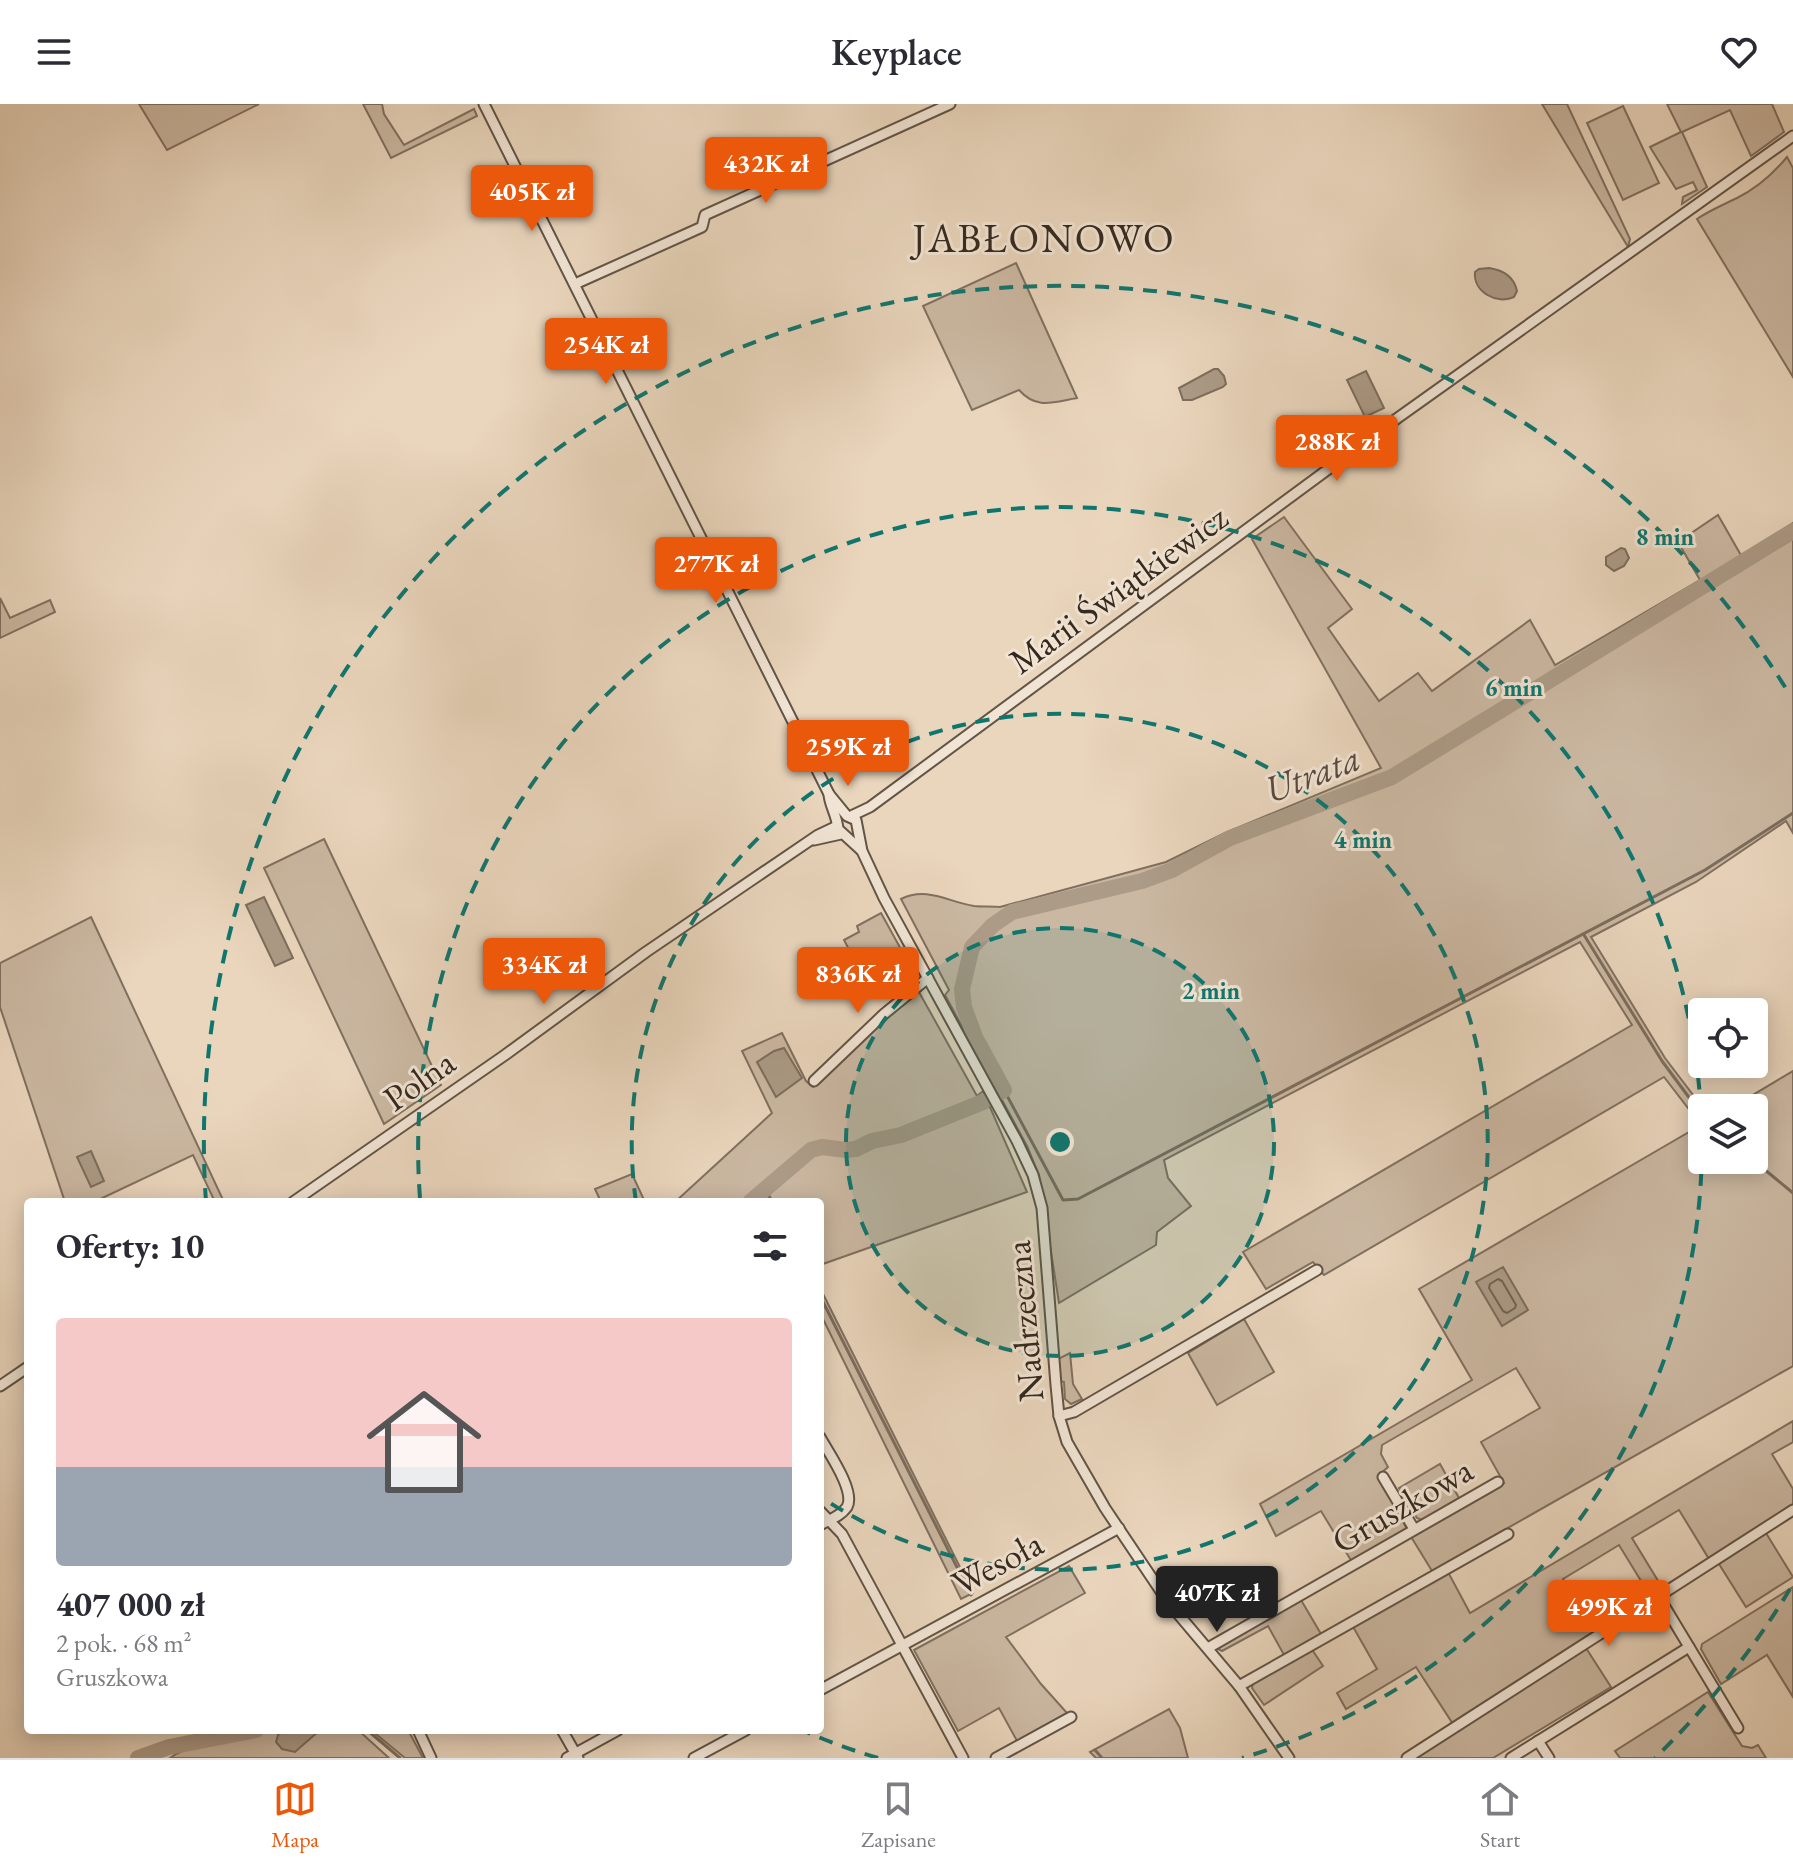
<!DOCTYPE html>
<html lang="pl">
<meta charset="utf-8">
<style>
:root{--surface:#fff;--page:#f2f2f3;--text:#2b2b33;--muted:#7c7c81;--line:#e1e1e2;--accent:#ea580c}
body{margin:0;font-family:"EB Garamond",serif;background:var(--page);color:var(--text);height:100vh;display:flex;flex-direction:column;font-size:30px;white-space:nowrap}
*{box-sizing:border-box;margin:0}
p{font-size:26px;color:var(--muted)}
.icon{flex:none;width:44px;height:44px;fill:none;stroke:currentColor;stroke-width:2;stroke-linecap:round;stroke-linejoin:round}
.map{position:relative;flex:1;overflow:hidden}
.panel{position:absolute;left:24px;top:1094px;width:800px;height:536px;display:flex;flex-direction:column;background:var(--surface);border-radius:8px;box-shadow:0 4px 20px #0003}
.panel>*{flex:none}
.fabs{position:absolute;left:1688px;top:894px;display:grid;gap:16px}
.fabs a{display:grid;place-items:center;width:80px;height:80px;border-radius:8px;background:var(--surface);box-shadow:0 4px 20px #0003;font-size:40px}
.price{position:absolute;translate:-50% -68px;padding:0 18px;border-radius:8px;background:var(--accent);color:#fff;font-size:26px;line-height:52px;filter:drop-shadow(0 2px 4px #0008)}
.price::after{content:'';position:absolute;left:50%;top:48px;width:24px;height:18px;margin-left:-12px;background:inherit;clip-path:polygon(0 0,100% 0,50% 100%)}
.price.active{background:#222;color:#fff}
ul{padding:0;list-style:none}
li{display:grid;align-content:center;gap:16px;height:424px;padding:0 32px}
li span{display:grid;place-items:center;height:248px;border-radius:8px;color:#555}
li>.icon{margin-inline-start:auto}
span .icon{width:144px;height:144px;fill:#fffc;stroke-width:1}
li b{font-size:34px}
h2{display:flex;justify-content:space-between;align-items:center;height:96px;padding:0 32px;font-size:34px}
header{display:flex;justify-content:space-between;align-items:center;height:104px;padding:0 32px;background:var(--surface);font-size:36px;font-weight:600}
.menu{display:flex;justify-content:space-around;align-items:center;height:112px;border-top:2px solid var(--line);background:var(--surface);font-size:22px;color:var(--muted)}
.menu a{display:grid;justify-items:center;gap:4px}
.menu .active{color:var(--accent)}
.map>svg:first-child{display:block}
.green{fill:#cbb8a2;stroke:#807060;stroke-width:2}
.water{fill:#ac9b87;stroke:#7c6d5d;stroke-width:2}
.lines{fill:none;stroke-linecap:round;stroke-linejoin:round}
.shore{stroke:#706252;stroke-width:2}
.stream{stroke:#7c6d5d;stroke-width:3}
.river{stroke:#ac9b87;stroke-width:16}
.minor-casing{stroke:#625446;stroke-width:13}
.minor{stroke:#f1e4d4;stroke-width:9}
.ring{fill:none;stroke:#0f766e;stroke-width:4;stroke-dasharray:14 10}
.labels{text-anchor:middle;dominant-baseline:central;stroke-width:6;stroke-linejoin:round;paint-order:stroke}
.street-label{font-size:36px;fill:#34281e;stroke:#f1e4d4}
.water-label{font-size:38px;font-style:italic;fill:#584a3e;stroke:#f1e4d4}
.quarter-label{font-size:40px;letter-spacing:2px;fill:#34281e;stroke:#f1e4d4}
.centre{fill:#0f766e;stroke:#f1e4d4;stroke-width:4}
.ring-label{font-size:24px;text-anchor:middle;font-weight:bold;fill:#0f766e;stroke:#f1e4d4;stroke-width:6;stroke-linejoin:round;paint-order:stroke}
</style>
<header><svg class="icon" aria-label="menu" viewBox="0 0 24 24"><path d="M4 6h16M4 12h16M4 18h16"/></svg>Keyplace<svg class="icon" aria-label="heart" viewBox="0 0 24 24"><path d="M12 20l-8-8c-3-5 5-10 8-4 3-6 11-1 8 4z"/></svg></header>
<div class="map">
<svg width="1793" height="1654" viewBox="0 0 1793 1654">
<rect width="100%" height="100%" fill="#ead6bd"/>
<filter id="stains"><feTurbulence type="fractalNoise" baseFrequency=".0025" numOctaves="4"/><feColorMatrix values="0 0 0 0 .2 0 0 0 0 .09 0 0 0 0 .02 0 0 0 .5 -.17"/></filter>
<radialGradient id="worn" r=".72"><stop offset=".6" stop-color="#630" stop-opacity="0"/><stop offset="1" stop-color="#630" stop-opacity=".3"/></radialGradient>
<g class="green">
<path d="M139,0H259L167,46Z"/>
<path d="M363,0H382L384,10L404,41L474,5L477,12L391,54Z"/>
<path d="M1542,0H1567L1630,135L1628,143Z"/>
<path d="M1667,0H1772L1784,28L1751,52L1730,6L1682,28L1707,83L1682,100L1683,93L1697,86L1693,78L1676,85L1650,43L1681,28Z"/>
<path d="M1623,2L1659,79L1623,96L1587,19Z"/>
<path d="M1787,53L1793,64V273L1697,115C1710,106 1723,101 1737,94C1757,84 1773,70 1787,53Z"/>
<path d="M1016,159L1077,294C1053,298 1037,306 1019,286L972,306L923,202Z"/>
<path d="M1718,411L1742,453L1793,419V729L1786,717L1696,778L1591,833L1665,954L1703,1004L1702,1056H1754V1004H1731L1793,967V1262L1432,1467L1410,1431L1504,1379L1481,1338L1540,1304L1516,1264L1382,1341L1381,1350L1388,1363L1378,1372L1406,1423L1405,1428L1352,1458L1321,1407L1276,1432L1260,1400L1472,1276L1419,1185L1701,1021L1664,973L1324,1171L1313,1158L1266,1185L1243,1148L1632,921L1580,838L1164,1056L1168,1074L1191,1102L1157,1128L1156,1141L1059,1199L1039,1071L1027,1042L945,891L949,886L901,795C927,782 948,798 974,802C983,803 992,802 1000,803L1166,758L1225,729L1381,664L1252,435L1284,413L1352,505L1328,524L1379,597L1418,569L1432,587L1530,516L1555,561L1700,476L1678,438Z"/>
<path d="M0,494L10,514L50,496L55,508L0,534Z"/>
<path d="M324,735L441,981L384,1020L264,764Z"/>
<path d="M881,809L908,858L871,888L844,836L859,828L857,822Z"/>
<path d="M91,813L224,1098H215L193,1051L94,1098H65L0,903V859Z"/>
<path d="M919,888L977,992L983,987L1027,1088L820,1161V1098H675L772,1009L742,947L782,929L806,977L813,983L886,915Z"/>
<path d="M632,1070L645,1098H601L595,1085Z"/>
<path d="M820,1184L973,1489L961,1495L820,1209Z"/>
<path d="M1244,1215L1274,1268L1217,1301L1188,1249Z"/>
<path d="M1070,1249L1073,1280L1082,1295L1071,1300L1065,1295L1064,1278L1060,1277L1058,1255Z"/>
<path d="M1793,1317V1338L1772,1350L1793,1385V1402L1709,1455L1679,1406L1632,1434L1663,1485L1648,1494L1649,1490L1619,1441L1563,1475L1594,1528L1453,1620L1416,1563L1346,1605L1337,1589L1377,1565L1352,1521L1448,1468L1470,1509Z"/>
<path d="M1440,1360L1459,1394L1422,1416L1417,1414L1399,1384Z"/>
<path d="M1766,1429L1793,1473L1746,1503L1719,1460Z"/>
<path d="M1069,1462L1085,1489L1006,1533L1041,1580L1067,1609L1017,1637L999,1604L958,1627L914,1546Z"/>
<path d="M1793,1483V1593L1767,1551L1721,1580L1701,1545L1702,1540Z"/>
<path d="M1301,1496L1321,1530L1284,1551L1268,1522L1222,1547L1216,1544Z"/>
<path d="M1311,1544L1323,1562L1264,1601L1252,1584L1253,1578Z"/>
<path d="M1586,1544L1611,1583L1493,1654H1413Z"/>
<path d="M1708,1588L1742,1642L1752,1644L1758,1641L1766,1654H1620L1615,1647Z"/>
<path d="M1169,1605L1180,1624L1188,1654H1096L1090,1648Z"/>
<path d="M265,1626H358L389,1654H170C197,1635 234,1639 265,1626Z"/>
<path d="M371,1626H408L423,1654H405Z"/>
</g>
<g class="water">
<path d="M1489,164C1503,166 1514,173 1517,187L1514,193C1497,201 1473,188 1475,168L1479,165Z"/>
<path d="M1214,265H1218L1224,272L1226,280L1223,283L1192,296H1183L1179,284Z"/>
<path d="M1366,267L1384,304L1365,313L1347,276Z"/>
<path d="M1621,444L1625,445L1629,454L1624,462L1614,467L1606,461V453Z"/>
<path d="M264,793L293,854L275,862L246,801Z"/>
<path d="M784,944L802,974L776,993L757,958L774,947Z"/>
<path d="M91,1047L104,1077L91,1083L77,1053Z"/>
<path d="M1503,1163L1528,1206L1502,1222L1476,1178Z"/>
<path d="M283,1626H320L295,1648L282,1645L276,1638L278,1631Z"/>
</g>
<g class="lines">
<path class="shore" d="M1498,1175L1502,1177L1516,1201L1515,1204L1507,1209L1503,1207L1489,1184L1490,1180Z"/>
<g class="stream">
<path d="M1584,831L1662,957L1702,1011"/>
<path d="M1004,986L1063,1096L1078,1095L1705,766L1793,709"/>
<path d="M1753,1056L1793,1089"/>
<path d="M765,1084L772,1098"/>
<path d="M820,1192L971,1491"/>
<path d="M367,1626L400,1654"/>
<path d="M1095,1646L1102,1654"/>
</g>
<g class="river">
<path d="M999,989L1004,986L975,933L964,903L962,885L972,843L993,821L1012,808L1142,777L1172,766L1230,734L1392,673L1793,427"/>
<path d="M750,1098L811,1046L822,1043L846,1046L856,1045L872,1037L901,1031L983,998"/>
<path d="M138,1654L169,1643L256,1626"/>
</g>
<defs>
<g id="minor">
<path d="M484,0L829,690C829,700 837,711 838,725L862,747"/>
<path d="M575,180L702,123L705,111L950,0"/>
<path d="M829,690L847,712L856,716L862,747L884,794L1017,1037L1033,1071L1042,1104L1056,1281L1059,1312L1067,1338L1105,1404L1168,1498L1239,1582L1289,1654"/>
<path d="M851,712L870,703L1399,313L1793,32"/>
<path d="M814,736L841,730"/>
<path d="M814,977L884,910L928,874"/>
<path d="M293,1098L505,951L646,848L818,731L837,722"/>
<path d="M0,1282L28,1263"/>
<path d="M1059,1312L1074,1308L1317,1166"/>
<path d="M820,1333C828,1348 856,1387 847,1403C841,1412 829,1416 820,1421"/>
<path d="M1383,1373L1414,1425"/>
<path d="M820,1407L842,1430L963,1654"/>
<path d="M1659,1493L1738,1624"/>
<path d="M1208,1544L1498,1378"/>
<path d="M1239,1582L1508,1430"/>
<path d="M820,1586L1119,1424"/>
<path d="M418,1626L431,1654"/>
<path d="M562,1626L578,1654"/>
<path d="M1538,1637L1549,1654"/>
<path d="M567,1654L618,1626"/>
<path d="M694,1654L746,1626"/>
<path d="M996,1654L1071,1613"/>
<path d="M1407,1654L1793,1406"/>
<path d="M1511,1654L1689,1543"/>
</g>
</defs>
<use href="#minor" class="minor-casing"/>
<use href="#minor" class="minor"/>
</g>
<circle cx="1060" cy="1038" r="214" fill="#0f766e" fill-opacity=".12"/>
<g class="ring">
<circle cx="1060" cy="1038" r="214"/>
<path d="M636 1098A428 428 0 1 1 821 1393"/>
<path d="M1702 1044A642 642 0 0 1 1242 1654M878 1654A642 642 0 0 1 804 1627M420 1094A642 642 0 1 1 1702 1032"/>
<path d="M1790 1485A856 856 0 0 1 1655 1654M206 1098A856 856 0 0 1 1790 591"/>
</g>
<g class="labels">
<g class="street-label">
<text transform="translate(1118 485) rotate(-36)">Marii Świątkiewicz</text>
<text transform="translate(419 976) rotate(-35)">Polna</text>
<text transform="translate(1024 1217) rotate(-95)">Nadrzeczna</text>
<text transform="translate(1402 1401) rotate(-30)">Gruszkowa</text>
<text transform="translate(997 1459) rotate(-28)">Wesoła</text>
</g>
<g class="water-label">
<text transform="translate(1312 669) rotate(-21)">Utrata</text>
</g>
<g class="quarter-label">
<text x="1044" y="134">JABŁONOWO</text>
</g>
</g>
<circle cx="1060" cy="1038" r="12" class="centre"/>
<g class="ring-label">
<text x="1665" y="441">8 min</text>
<text x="1514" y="592">6 min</text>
<text x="1363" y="744">4 min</text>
<text x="1211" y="895">2 min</text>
</g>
<rect width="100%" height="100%" filter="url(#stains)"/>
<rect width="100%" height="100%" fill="url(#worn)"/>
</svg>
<div class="fabs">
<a><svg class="icon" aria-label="locate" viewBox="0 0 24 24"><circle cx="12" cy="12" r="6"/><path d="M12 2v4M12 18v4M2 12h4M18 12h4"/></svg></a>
<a><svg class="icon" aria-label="layers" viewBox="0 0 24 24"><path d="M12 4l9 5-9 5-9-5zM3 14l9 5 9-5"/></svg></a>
</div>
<b class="price" style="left:766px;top:101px">432K zł</b>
<b class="price" style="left:532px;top:129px">405K zł</b>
<b class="price" style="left:606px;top:282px">254K zł</b>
<b class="price" style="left:1337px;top:379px">288K zł</b>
<b class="price" style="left:716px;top:501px">277K zł</b>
<b class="price" style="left:848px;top:684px">259K zł</b>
<b class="price" style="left:544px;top:902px">334K zł</b>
<b class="price" style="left:858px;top:911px">836K zł</b>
<b class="price active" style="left:1217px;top:1530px">407K zł</b>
<b class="price" style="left:1609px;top:1544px">499K zł</b>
<section class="panel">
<h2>Oferty: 10<svg class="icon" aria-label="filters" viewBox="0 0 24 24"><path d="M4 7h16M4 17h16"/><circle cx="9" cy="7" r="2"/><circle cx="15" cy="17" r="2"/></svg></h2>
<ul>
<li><span style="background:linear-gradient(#f6c9c9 60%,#9aa5b1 0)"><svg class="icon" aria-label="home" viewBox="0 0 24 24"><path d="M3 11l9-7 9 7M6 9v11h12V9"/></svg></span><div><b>407 000 zł</b><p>2 pok. · 68 m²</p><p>Gruszkowa</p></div></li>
</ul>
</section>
</div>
<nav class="menu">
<a class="active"><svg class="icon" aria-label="map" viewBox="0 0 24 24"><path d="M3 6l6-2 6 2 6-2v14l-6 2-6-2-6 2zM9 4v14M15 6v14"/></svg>Mapa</a>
<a><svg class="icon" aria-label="saved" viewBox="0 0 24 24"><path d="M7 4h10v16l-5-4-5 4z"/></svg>Zapisane</a>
<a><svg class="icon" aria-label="home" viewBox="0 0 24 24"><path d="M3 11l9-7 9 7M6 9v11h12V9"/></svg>Start</a>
</nav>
